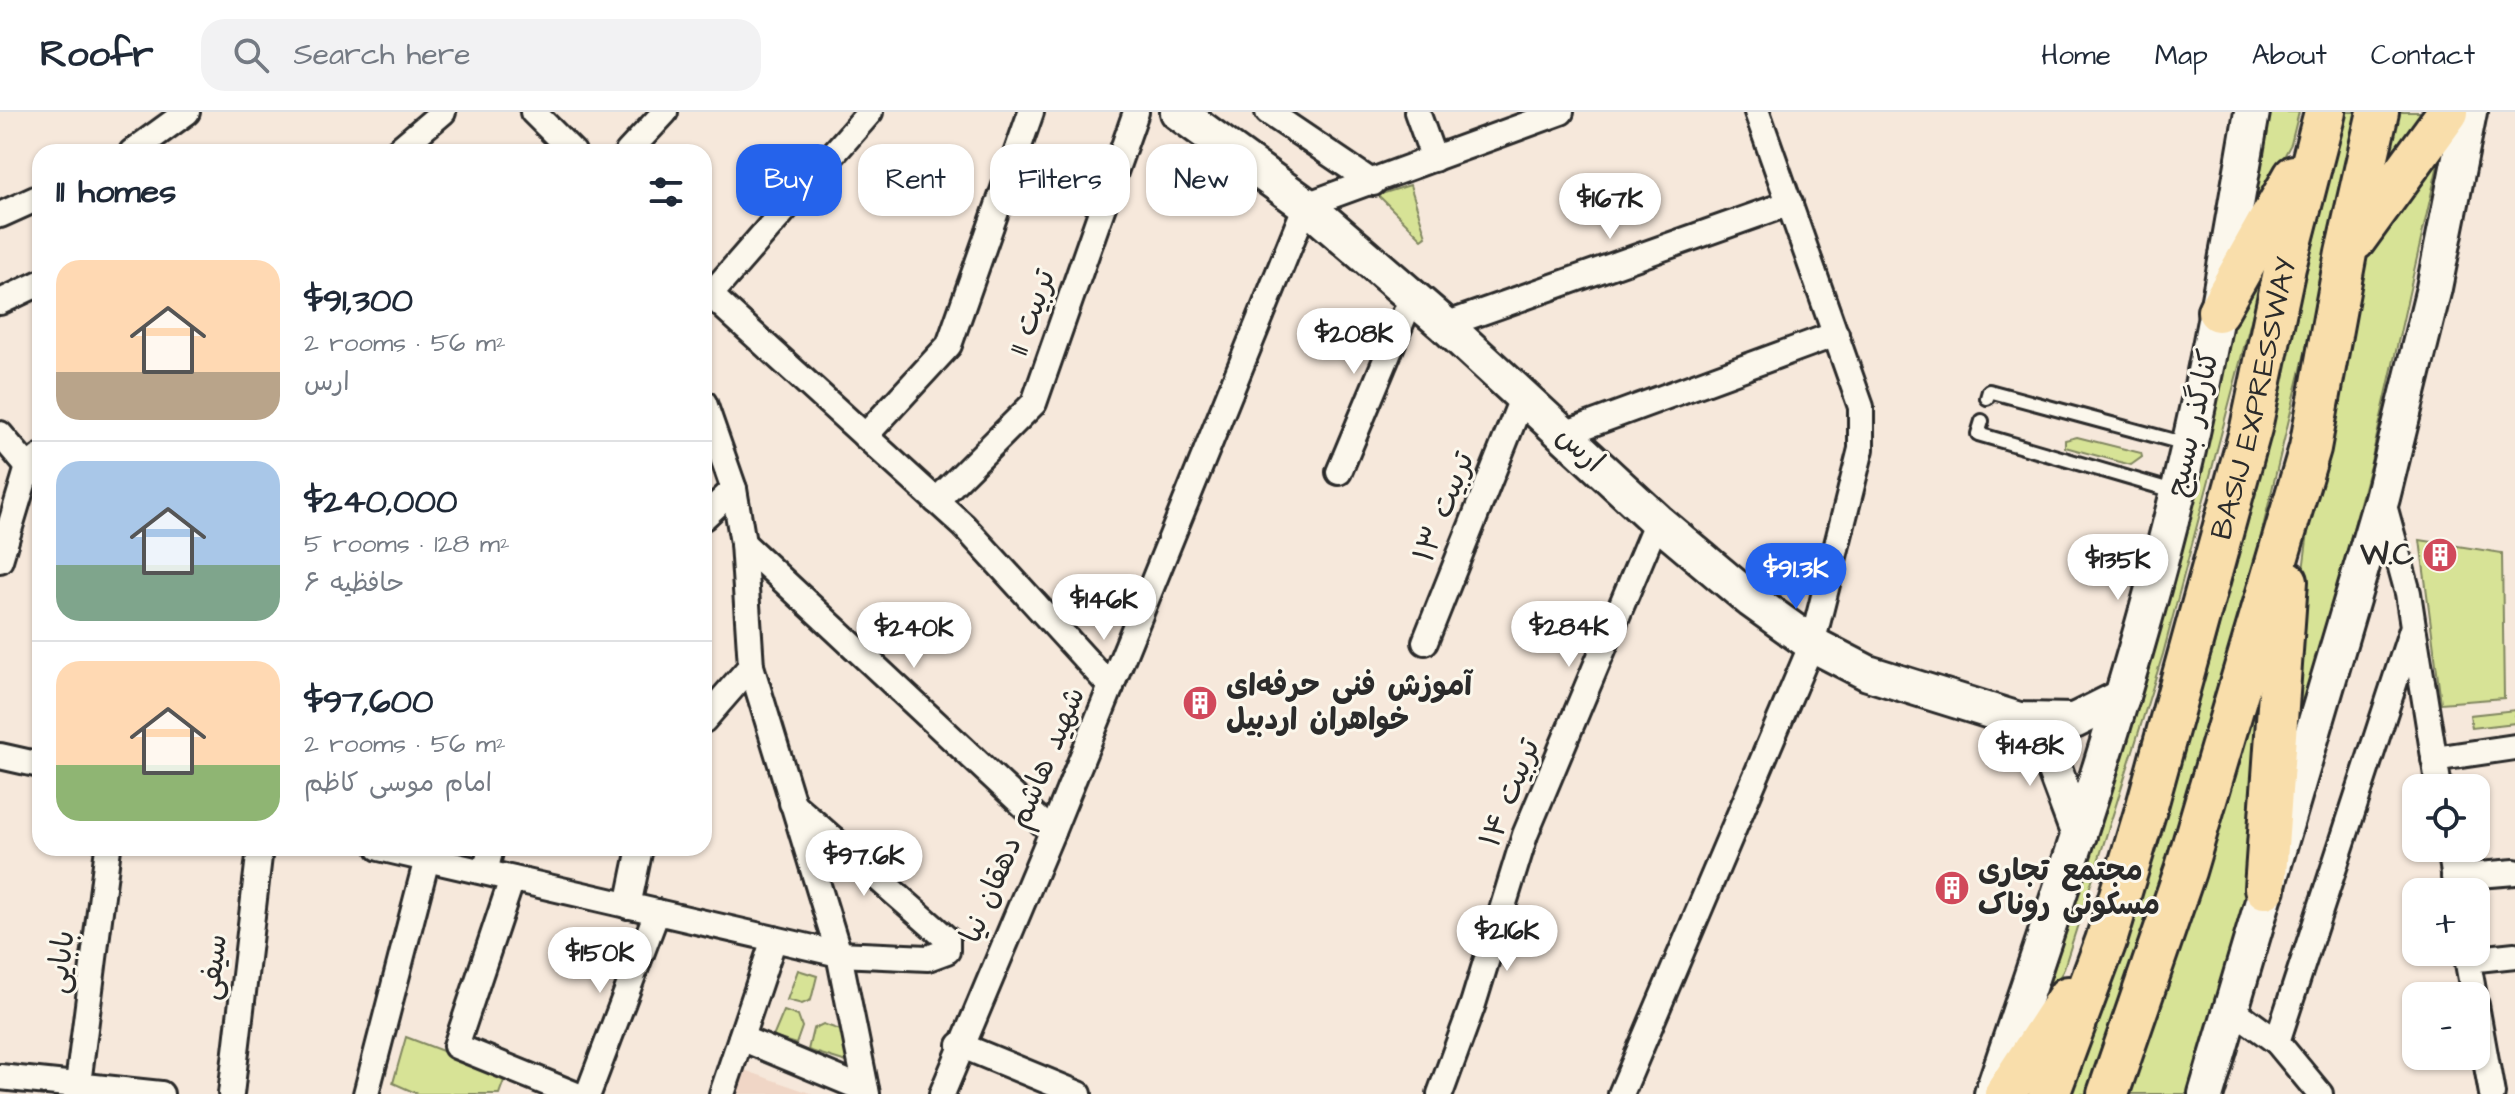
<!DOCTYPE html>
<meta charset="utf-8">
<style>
:root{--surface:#fff;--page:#f2f2f3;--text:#1f2937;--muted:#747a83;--line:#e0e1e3;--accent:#2563eb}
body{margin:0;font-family:"Architects Daughter","Playpen Sans Arabic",sans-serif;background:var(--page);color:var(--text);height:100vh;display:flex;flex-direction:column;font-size:30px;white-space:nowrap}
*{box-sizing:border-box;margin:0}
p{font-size:26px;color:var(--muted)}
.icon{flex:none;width:44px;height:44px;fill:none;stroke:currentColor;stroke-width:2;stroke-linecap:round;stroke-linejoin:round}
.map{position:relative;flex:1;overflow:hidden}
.drawer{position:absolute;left:32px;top:32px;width:680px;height:712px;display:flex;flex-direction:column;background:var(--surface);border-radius:24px;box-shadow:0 2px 6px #0004}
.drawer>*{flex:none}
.hud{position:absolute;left:736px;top:32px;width:760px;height:72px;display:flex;gap:16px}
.buttons{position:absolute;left:2402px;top:662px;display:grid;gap:16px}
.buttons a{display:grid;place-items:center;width:88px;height:88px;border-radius:16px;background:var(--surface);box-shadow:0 2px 6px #0004;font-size:40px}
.price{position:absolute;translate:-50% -68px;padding:0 18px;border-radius:28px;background:#fff;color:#222;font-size:26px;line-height:52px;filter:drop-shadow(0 2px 4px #0008)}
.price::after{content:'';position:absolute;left:50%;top:48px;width:24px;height:18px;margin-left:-12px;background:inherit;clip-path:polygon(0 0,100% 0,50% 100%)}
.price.selected{background:var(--accent);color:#fff}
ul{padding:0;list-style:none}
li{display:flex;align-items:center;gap:24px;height:200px;padding:0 24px}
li+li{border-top:2px solid var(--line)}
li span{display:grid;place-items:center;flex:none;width:224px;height:160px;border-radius:24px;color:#555}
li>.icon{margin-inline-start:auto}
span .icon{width:96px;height:96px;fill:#fffc;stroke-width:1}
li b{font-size:34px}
h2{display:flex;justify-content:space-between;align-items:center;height:96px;padding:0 24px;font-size:34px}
.pill{padding:0 28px;border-radius:24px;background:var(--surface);box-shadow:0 2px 6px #0004;font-size:28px;line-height:72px}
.pill.selected{background:var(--accent);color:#fff}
header{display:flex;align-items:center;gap:48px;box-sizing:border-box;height:112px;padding:0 40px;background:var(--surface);border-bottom:2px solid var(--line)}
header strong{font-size:38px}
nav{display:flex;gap:44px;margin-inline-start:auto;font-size:28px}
.search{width:560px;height:72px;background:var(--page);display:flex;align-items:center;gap:20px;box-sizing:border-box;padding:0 28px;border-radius:24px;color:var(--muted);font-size:30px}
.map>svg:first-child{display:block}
.built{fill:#f0d6c6}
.green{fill:#d7e396;stroke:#818760;stroke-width:2}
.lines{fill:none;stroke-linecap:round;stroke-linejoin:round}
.service-casing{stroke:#2b2b2b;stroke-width:18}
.minor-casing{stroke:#2b2b2b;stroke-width:30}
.secondary-casing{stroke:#2b2b2b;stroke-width:40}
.trunk-casing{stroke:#2b2b2b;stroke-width:46}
.service{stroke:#fbf7ec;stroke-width:12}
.minor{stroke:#fbf7ec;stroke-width:24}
.secondary{stroke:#fbf7ec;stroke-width:34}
.trunk{stroke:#f9deab;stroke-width:40}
.labels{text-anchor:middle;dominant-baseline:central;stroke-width:6;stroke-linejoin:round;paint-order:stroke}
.street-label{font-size:30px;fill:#2b2b2b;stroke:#fbf7ec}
.poi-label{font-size:30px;font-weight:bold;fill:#2b2b2b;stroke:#fbf7ec;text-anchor:start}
</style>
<header>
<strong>Roofr</strong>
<div class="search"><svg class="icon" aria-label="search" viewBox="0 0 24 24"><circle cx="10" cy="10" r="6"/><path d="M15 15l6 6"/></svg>Search here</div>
<nav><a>Home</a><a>Map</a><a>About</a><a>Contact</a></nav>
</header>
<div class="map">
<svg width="2515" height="982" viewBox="0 0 2515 982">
<rect width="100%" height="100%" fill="#f6e8db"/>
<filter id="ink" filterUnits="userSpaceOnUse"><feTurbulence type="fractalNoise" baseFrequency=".0125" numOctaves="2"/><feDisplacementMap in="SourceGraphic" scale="16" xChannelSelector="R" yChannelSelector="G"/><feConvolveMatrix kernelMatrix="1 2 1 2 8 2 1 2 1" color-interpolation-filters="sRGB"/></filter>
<g filter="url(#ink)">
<path class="built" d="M744,958L813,982H735Z"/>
<g class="green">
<path d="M2264,0H2299L2291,32L2243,119Z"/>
<path d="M2346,0H2363L2238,519L2151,809L2088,982H2070L2213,538Z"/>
<path d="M2399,0H2435L2387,56Z"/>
<path d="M2443,30L2371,350L2287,663L2293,536L2316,358L2363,144Z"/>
<path d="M1410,73L1426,124L1422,127L1378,83Z"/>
<path d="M2271,133L2163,542L2116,693L2063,859L2021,931L2227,203Z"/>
<path d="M2077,325L2141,341L2142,345L2131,353L2065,335V328Z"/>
<path d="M2420,428L2502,441L2504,586L2441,591Z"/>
<path d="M2268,534L2262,734L2219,891L2188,982H2117Z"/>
<path d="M2515,598V611L2472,616L2470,603Z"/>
<path d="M798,858L817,864L811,888L802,892L787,888Z"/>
<path d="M784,899L798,904L802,915L796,932L773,925Z"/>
<path d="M823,912L846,920L853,952L808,938L813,917Z"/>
<path d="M406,925L506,963L499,982H418L393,971Z"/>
</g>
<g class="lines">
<defs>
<g id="service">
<path d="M1987,286L1989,279L2186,332"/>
<path d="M1982,309L1978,322L2177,380"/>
</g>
<g id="minor">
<path d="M533,0L573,40"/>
<path d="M1268,0L1373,71"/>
<path d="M1417,0L1434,47"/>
<path d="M132,40L187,0"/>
<path d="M396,40L443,0"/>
<path d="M628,40L665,0"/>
<path d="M0,103L40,85"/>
<path d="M704,177L964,414L1111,575"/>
<path d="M0,190L40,171"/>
<path d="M704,190L870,0"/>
<path d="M1445,213L1790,91"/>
<path d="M704,291L734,377L743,431L751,554L839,842L867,982"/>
<path d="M0,322L28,355L40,362"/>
<path d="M1564,322L1836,222"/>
<path d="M865,324L949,233L1031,0"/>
<path d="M1339,360L1412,185"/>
<path d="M936,389L1034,291L1136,0"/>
<path d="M704,405L734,377"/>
<path d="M743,431L1052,720"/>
<path d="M0,448L28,355L40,345"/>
<path d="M2414,520L2439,676"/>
<path d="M1425,530L1523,284"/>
<path d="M704,608L751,554"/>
<path d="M0,644L40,653"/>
<path d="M2434,647L2515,635"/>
<path d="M379,736L839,842L928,846L947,839V827L792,691"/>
<path d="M2450,736L2457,780"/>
<path d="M485,760L491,736"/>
<path d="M2454,765L2515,760"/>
<path d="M512,767L456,934L574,982"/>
<path d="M628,794L640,736"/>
<path d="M2466,840L2474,884"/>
<path d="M2468,848L2515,843"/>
<path d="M2476,893L2492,982"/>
<path d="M2232,897L2277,930L2413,514L2408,481L2382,386"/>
<path d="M741,926L866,978"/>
<path d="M2277,930L2320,982"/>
<path d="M960,933L1079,982"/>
<path d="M0,965L161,982"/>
<path d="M78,972L108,736"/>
<path d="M231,982L260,736"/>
<path d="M366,982L427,747"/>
<path d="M588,982L657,800"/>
<path d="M722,982L774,827"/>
<path d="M942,982L1052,720L1306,93L1561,0"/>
<path d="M1440,982L1473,892L1525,723L1657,409"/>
<path d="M1621,982L1812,532L1861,337V295L1757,0"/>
</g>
<g id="secondary">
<path d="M1178,0L1306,93L1445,213L1657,409L1751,488L1812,532L1868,561L2019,608L2074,609L2122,585"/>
<path d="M2019,608L2049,643L2079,723"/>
<path d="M1992,982C2059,783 2128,585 2178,380C2209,255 2230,128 2252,0"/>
<path d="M2206,982L2382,386L2434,176L2469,0"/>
</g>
<g id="trunk">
<path d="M2355,128L2448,0"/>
<path d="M2218,199L2294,64"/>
<path d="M2265,776L2287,469"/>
<path d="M2005,982L2068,885"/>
<path id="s1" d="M2049,982L2106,829L2147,694L2251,316L2285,155L2325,0"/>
<path d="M2108,982L2185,759L2310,336L2346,141L2378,0"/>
</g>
</defs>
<use href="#service" class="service-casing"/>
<use href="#minor" class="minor-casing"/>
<use href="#secondary" class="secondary-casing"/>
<use href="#trunk" class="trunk-casing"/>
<use href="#service" class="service"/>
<use href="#minor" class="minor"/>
<use href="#secondary" class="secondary"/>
<use href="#trunk" class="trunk"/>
</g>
</g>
<defs>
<symbol id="building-disc" viewBox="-11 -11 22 22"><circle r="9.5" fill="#d1495b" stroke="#fbf7ec"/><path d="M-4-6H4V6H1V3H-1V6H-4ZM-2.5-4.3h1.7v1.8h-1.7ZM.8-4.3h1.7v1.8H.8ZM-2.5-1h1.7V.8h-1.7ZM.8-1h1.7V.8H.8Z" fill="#fff"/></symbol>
</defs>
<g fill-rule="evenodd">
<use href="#building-disc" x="2420" y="423" width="40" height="40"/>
<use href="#building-disc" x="1180" y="571" width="40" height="40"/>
<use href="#building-disc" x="1932" y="756" width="40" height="40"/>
</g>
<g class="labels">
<g class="street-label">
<text transform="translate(1032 200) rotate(-71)">تربیت 11</text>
<text stroke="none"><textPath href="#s1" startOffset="726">BASIJ EXPRESSWAY</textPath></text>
<text transform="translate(2193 311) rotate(-77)">کنارگذر بسیج</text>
<text transform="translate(1580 337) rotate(43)">ارس</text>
<text transform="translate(1444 395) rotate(-68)">تربیت ۱۳</text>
<text transform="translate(1510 681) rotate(-68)">تربیت ۱۴</text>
<text transform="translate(1023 703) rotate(-67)">شهید هاشم دهقان نیا</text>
<text transform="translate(61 850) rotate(-83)">بابایی</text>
<text transform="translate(213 855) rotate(-83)">سیفی</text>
</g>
<g class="poi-label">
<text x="2414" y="443" text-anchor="end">W.C</text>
<text x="1226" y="574">آموزش فنی حرفه‌ای<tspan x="1226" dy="34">خواهران اردبیل</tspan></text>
<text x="1978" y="759">مجتمع تجاری<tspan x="1978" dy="34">مسکونی روناک</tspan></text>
</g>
</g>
</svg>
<div class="buttons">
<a><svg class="icon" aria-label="locate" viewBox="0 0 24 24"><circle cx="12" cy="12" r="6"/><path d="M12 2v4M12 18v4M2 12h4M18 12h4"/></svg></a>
<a>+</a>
<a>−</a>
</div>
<b class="price" style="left:1610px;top:129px">$167K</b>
<b class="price" style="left:1354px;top:264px">$208K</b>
<b class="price" style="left:2118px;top:490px">$135K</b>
<b class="price selected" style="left:1796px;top:499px">$91.3K</b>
<b class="price" style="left:1104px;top:530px">$146K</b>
<b class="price" style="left:1569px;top:557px">$284K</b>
<b class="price" style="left:914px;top:558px">$240K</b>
<b class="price" style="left:2030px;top:676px">$148K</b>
<b class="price" style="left:864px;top:786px">$97.6K</b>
<b class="price" style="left:1507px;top:861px">$216K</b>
<b class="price" style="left:600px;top:883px">$150K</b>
<div class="hud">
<a class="pill selected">Buy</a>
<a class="pill">Rent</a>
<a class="pill">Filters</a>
<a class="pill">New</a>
</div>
<section class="drawer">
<h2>11 homes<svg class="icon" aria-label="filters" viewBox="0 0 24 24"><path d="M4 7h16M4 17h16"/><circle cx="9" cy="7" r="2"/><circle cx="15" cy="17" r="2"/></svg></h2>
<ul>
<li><span style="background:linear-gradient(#ffd9b3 70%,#b9a48a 0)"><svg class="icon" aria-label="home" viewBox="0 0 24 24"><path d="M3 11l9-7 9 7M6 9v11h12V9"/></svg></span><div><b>$91,300</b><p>2 rooms · 56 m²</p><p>ارس</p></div></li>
<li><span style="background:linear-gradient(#a9c7e8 65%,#7fa58c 0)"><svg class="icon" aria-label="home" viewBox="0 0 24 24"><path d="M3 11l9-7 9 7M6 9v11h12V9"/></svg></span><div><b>$240,000</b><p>5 rooms · 128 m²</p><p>حافظیه ۶</p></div></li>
<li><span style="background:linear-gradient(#ffd9b3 65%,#8fb573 0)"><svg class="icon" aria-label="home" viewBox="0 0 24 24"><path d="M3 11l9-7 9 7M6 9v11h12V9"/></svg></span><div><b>$97,600</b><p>2 rooms · 56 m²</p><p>امام موسی کاظم</p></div></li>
</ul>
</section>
</div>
